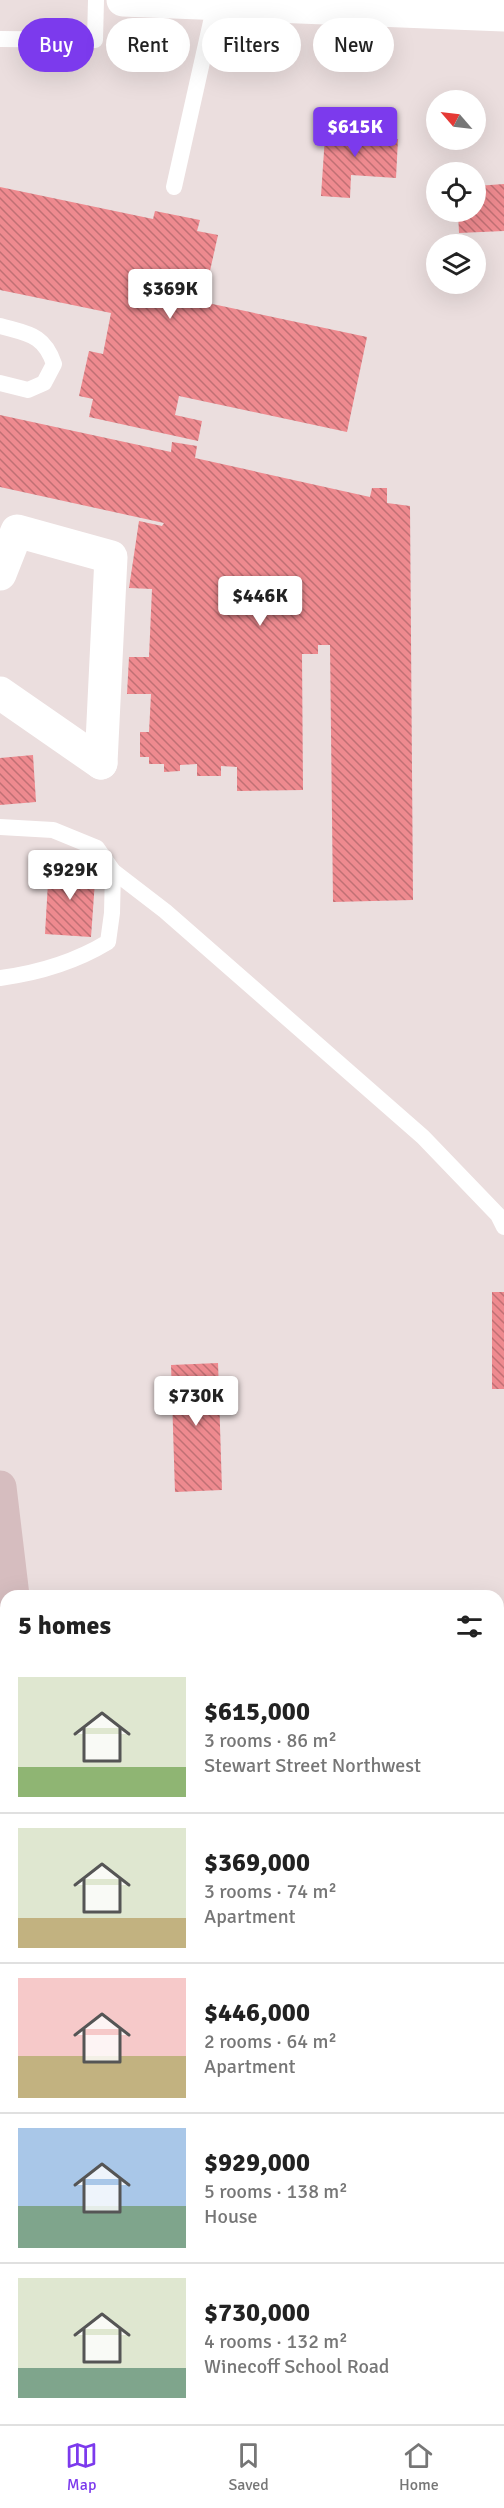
<!DOCTYPE html>
<meta charset="utf-8">
<style>
:root{--surface:#fff;--page:#f2f2f2;--text:#222;--muted:#767676;--line:#e0e0e0;--accent:#7c3aed}
body{margin:0;font-family:Signika,sans-serif;background:var(--page);color:var(--text);height:100vh;display:flex;flex-direction:column;font-size:22px;white-space:nowrap}
*{box-sizing:border-box;margin:0}
p{font-size:20px;color:var(--muted)}
.icon{flex:none;width:33px;height:33px;fill:none;stroke:currentColor;stroke-width:2;stroke-linecap:round;stroke-linejoin:round}
.map{position:relative;flex:1;overflow:hidden}
.details{position:absolute;left:0px;top:1590px;width:504px;height:834px;display:flex;flex-direction:column;background:var(--surface);border-radius:18px 18px 0 0;box-shadow:0 6px 24px #0002}
.details>*{flex:none}
.top-card{position:absolute;left:18px;top:18px;width:468px;height:54px;display:flex;gap:12px}
.needle{width:39px;rotate:298deg}
.buttons{position:absolute;left:426px;top:90px;display:grid;gap:12px}
.buttons a{display:grid;place-items:center;width:60px;height:60px;border-radius:50%;background:var(--surface);box-shadow:0 6px 24px #0002;font-size:30px}
.price{position:absolute;translate:-50% -51px;padding:0 14px;border-radius:6px;background:#fff;color:#222;font-size:20px;line-height:39px;filter:drop-shadow(0 2px 3px #0008)}
.price::after{content:'';position:absolute;left:50%;top:36px;width:18px;height:14px;margin-left:-9px;background:inherit;clip-path:polygon(0 0,100% 0,50% 100%)}
.price.current{background:var(--accent);color:#fff}
ul{padding:0;list-style:none}
li{display:flex;align-items:center;gap:18px;height:150px;padding:0 18px}
li+li{border-top:2px solid var(--line)}
li span{display:grid;place-items:center;flex:none;width:168px;height:120px;border-radius:0px;color:#555}
li>.icon{margin-inline-start:auto}
span .icon{width:72px;height:72px;fill:#fffc;stroke-width:1}
li b{font-size:26px}
h2{display:flex;justify-content:space-between;align-items:center;height:72px;padding:0 18px;font-size:26px}
.tag{padding:0 21px;border-radius:27px;background:var(--surface);box-shadow:0 6px 24px #0002;font-size:21px;line-height:54px}
.tag.current{background:var(--accent);color:#fff}
.dock{display:flex;justify-content:space-around;align-items:center;height:84px;border-top:2px solid var(--line);background:var(--surface);font-size:16px;color:var(--muted)}
.dock a{display:grid;justify-items:center;gap:3px}
.dock .current{color:var(--accent)}
.map>svg:first-child{display:block}
.building{fill:url(#building-back-hatch)}
.lines{fill:none;stroke-linecap:round;stroke-linejoin:round}
.lane{stroke:#fff;stroke-width:16}
.street{stroke:#fff;stroke-width:33}
.secondary{stroke:#d6bdbf;stroke-width:33}
</style>
<div class="map">
<svg width="504" height="2424" viewBox="0 0 504 2424">
<defs>
<pattern id="building-back-hatch" width="6" height="6" patternUnits="userSpaceOnUse" patternTransform="scale(1.5)"><rect width="6" height="6" fill="#ee8a8f"/><path d="M-1 5l2 2M0 0l6 6M5-1l2 2" fill="none" stroke="#c07074"/></pattern>
</defs>
<rect width="100%" height="100%" fill="#ebdede"/>
<g class="building">
<path d="M331,121L359,122L358,137L398,139L396,178L351,175L350,198L321,196L325,136H331Z"/>
<path d="M504,184V231L459,233L458,212H476V186Z"/>
<path d="M0,187L153,219L155,211L200,220L197,231L218,235L203,302L367,337L347,432L179,396L175,415L202,421L198,441L89,417L93,399L79,396L89,351L103,354L111,313L0,290Z"/>
<path d="M0,415L171,452L172,442L197,446L195,458L370,497L372,488H387V503L410,506L413,900L333,902L330,645H318V654H302L303,790L237,791V767L221,766V776H197V764L180,765V771L164,772V764H149V757H140V732H149L151,694H127L129,657H149L152,589L129,588L139,521L162,526L164,523L0,487Z"/>
<path d="M33,755L36,802L0,805V758Z"/>
<path d="M49,865L96,867L91,937L45,934Z"/>
<rect x="492" y="1292" width="12" height="97"/>
<path d="M218,1363L222,1490L175,1492L171,1365Z"/>
</g>
<g class="lines">
<g class="lane">
<path d="M0,39L95,40L96,0"/>
<path d="M174,187L215,4"/>
<path d="M0,326C28,334 44,334 54,364L44,383L28,390L0,383"/>
<path d="M0,827L53,830L97,848L113,871L165,911L423,1137L498,1215L504,1227"/>
<path d="M0,978C38,973 75,962 108,942L112,913L113,871"/>
<path d="M0,2019L6,2018"/>
<path d="M498,2024L504,2022"/>
<path d="M498,2098L504,2097"/>
<path d="M498,2201L504,2199"/>
<path d="M498,2228L504,2251"/>
<path d="M498,2305L504,2304"/>
<path d="M498,2407L504,2404"/>
<path d="M261,2418L263,2424"/>
<path d="M312,2424L319,2418"/>
<path d="M467,2424L475,2418"/>
</g>
<g class="street">
<path d="M123,0L504,15"/>
<path d="M0,574L17,531L111,557L101,763"/>
<path d="M0,693L101,763"/>
</g>
<g class="secondary">
<path d="M0,1487L13,1596"/>
<path d="M121,2418L123,2424"/>
</g>
</g>
</svg>
<div class="buttons">
<a><svg class="needle" viewBox="-14 -14 28 28"><path d="M0-13l5 13h-10z" fill="#e53935"/><path d="M0 13l5-13h-10z" fill="#767676"/></svg></a>
<a><svg class="icon" aria-label="locate" viewBox="0 0 24 24"><circle cx="12" cy="12" r="6"/><path d="M12 2v4M12 18v4M2 12h4M18 12h4"/></svg></a>
<a><svg class="icon" aria-label="layers" viewBox="0 0 24 24"><path d="M12 4l9 5-9 5-9-5zM3 14l9 5 9-5"/></svg></a>
</div>
<b class="price current" style="left:355px;top:158px">$615K</b>
<b class="price" style="left:170px;top:320px">$369K</b>
<b class="price" style="left:260px;top:627px">$446K</b>
<b class="price" style="left:70px;top:901px">$929K</b>
<b class="price" style="left:196px;top:1427px">$730K</b>
<div class="top-card">
<a class="tag current">Buy</a>
<a class="tag">Rent</a>
<a class="tag">Filters</a>
<a class="tag">New</a>
</div>
<section class="details">
<h2>5 homes<svg class="icon" aria-label="filters" viewBox="0 0 24 24"><path d="M4 7h16M4 17h16"/><circle cx="9" cy="7" r="2"/><circle cx="15" cy="17" r="2"/></svg></h2>
<ul>
<li><span style="background:linear-gradient(#dfe7d0 75%,#8fb573 0)"><svg class="icon" aria-label="home" viewBox="0 0 24 24"><path d="M3 11l9-7 9 7M6 9v11h12V9"/></svg></span><div><b>$615,000</b><p>3 rooms · 86 m²</p><p>Stewart Street Northwest</p></div></li>
<li><span style="background:linear-gradient(#dfe7d0 75%,#c2b280 0)"><svg class="icon" aria-label="home" viewBox="0 0 24 24"><path d="M3 11l9-7 9 7M6 9v11h12V9"/></svg></span><div><b>$369,000</b><p>3 rooms · 74 m²</p><p>Apartment</p></div></li>
<li><span style="background:linear-gradient(#f6c9c9 65%,#c2b280 0)"><svg class="icon" aria-label="home" viewBox="0 0 24 24"><path d="M3 11l9-7 9 7M6 9v11h12V9"/></svg></span><div><b>$446,000</b><p>2 rooms · 64 m²</p><p>Apartment</p></div></li>
<li><span style="background:linear-gradient(#a9c7e8 65%,#7fa58c 0)"><svg class="icon" aria-label="home" viewBox="0 0 24 24"><path d="M3 11l9-7 9 7M6 9v11h12V9"/></svg></span><div><b>$929,000</b><p>5 rooms · 138 m²</p><p>House</p></div></li>
<li><span style="background:linear-gradient(#dfe7d0 75%,#7fa58c 0)"><svg class="icon" aria-label="home" viewBox="0 0 24 24"><path d="M3 11l9-7 9 7M6 9v11h12V9"/></svg></span><div><b>$730,000</b><p>4 rooms · 132 m²</p><p>Winecoff School Road</p></div></li>
</ul>
</section>
</div>
<nav class="dock">
<a class="current"><svg class="icon" aria-label="map" viewBox="0 0 24 24"><path d="M3 6l6-2 6 2 6-2v14l-6 2-6-2-6 2zM9 4v14M15 6v14"/></svg>Map</a>
<a><svg class="icon" aria-label="saved" viewBox="0 0 24 24"><path d="M7 4h10v16l-5-4-5 4z"/></svg>Saved</a>
<a><svg class="icon" aria-label="home" viewBox="0 0 24 24"><path d="M3 11l9-7 9 7M6 9v11h12V9"/></svg>Home</a>
</nav>
